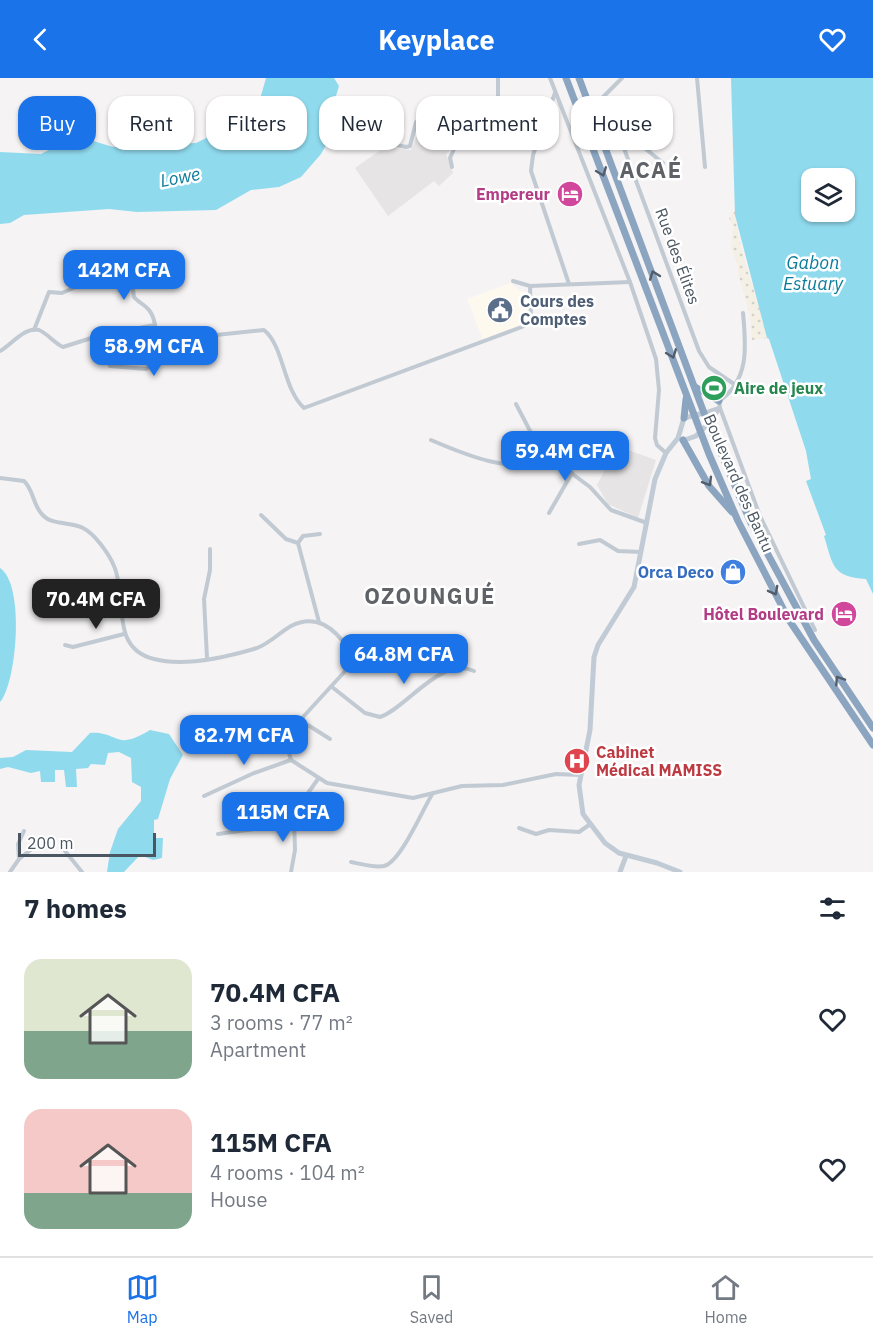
<!DOCTYPE html>
<meta charset="utf-8">
<style>
:root{--surface:#fff;--page:#f6f6f7;--text:#1f2937;--muted:#747a83;--line:#e0e1e3;--accent:#1a73e8}
body{margin:0;font-family:"IBM Plex Sans",sans-serif;background:var(--page);color:var(--text);height:100vh;display:flex;flex-direction:column;font-size:22px;white-space:nowrap}
*{box-sizing:border-box;margin:0}
p{font-size:20px;color:var(--muted)}
.icon{flex:none;width:33px;height:33px;fill:none;stroke:currentColor;stroke-width:2;stroke-linecap:round;stroke-linejoin:round}
.map{position:relative;height:794px;overflow:hidden}
.details{display:flex;flex-direction:column;background:var(--surface);flex:1}
.details>*{flex:none}
.hud{position:absolute;left:18px;top:18px;width:837px;height:54px;display:flex;gap:12px}
.buttons{position:absolute;left:801px;top:90px;display:grid;gap:12px}
.buttons a{display:grid;place-items:center;width:54px;height:54px;border-radius:12px;background:var(--surface);box-shadow:0 2px 4px #0004;font-size:30px}
.scale{position:absolute;left:18px;bottom:15px;width:138px;box-sizing:border-box;padding-left:6px;border:3px solid #4a5661;border-top:0;font-size:16px;line-height:21px;white-space:nowrap;color:#4a5661;-webkit-text-stroke:4px #fff;paint-order:stroke}
.price{position:absolute;translate:-50% -51px;padding:0 14px;border-radius:12px;background:var(--accent);color:#fff;font-size:20px;line-height:39px;filter:drop-shadow(0 2px 3px #0008)}
.price::after{content:'';position:absolute;left:50%;top:36px;width:18px;height:14px;margin-left:-9px;background:inherit;clip-path:polygon(0 0,100% 0,50% 100%)}
.price.current{background:#222;color:#fff}
ul{padding:0;list-style:none}
li{display:flex;align-items:center;gap:18px;height:150px;padding:0 24px}
li span{display:grid;place-items:center;flex:none;width:168px;height:120px;border-radius:18px;color:#555}
li>.icon{margin-inline-start:auto}
span .icon{width:72px;height:72px;fill:#fffc;stroke-width:1}
li b{font-size:26px}
h2{display:flex;justify-content:space-between;align-items:center;height:72px;padding:0 24px;font-size:26px}
.tag{padding:0 21px;border-radius:18px;background:var(--surface);box-shadow:0 2px 4px #0004;font-size:21px;line-height:54px}
.tag.current{background:var(--accent);color:#fff}
header{display:flex;justify-content:space-between;align-items:center;height:78px;padding:0 24px;background:var(--accent);color:#fff;font-size:27px;font-weight:700}
.dock{display:flex;justify-content:space-around;align-items:center;height:84px;border-top:2px solid var(--line);background:var(--surface);font-size:16px;color:var(--muted)}
.dock a{display:grid;justify-items:center;gap:3px}
.dock .current{color:var(--accent)}
.map>svg:first-child{display:block}
.commercial{fill:#fdf9ef}
.education{fill:#e6e4e5}
.sand{fill:url(#sand-dots)}
.water{fill:#90daee;fill-rule:evenodd}
.lines{fill:none;stroke-linecap:round;stroke-linejoin:round}
.street{stroke:#c1cad2;stroke-width:4}
.secondary{stroke:#c1cbd6;stroke-width:5}
.highway{stroke:#8ba5c1;stroke-width:7}
.oneway{stroke:#505e6b}
.labels{text-anchor:middle;dominant-baseline:central;stroke-width:5;stroke-linejoin:round;paint-order:stroke}
.hotel-label{font-size:16px;font-weight:bold;fill:#b23c85;stroke:#fff;text-anchor:end}
.street-label{font-size:16px;fill:#4a5661;stroke:#fff}
.service-label{font-size:16px;font-weight:bold;fill:#4e5e75;stroke:#fff;text-anchor:start}
.leisure-label{font-size:16px;font-weight:bold;fill:#27864d;stroke:#fff;text-anchor:start}
.shop-label{font-size:16px;font-weight:bold;fill:#366cbe;stroke:#fff;text-anchor:end}
.health-label{font-size:16px;font-weight:bold;fill:#be3a42;stroke:#fff;text-anchor:start}
.water-label{font-size:18px;font-style:italic;fill:#0c7c9b;stroke:#fff}
.district-label{font-size:22px;font-weight:bold;letter-spacing:1.5px;fill:#5f6368;stroke:#fff}
</style>
<header><svg class="icon" aria-label="back" viewBox="0 0 24 24"><path d="M15 5l-7 7 7 7"/></svg>Keyplace<svg class="icon" aria-label="heart" viewBox="0 0 24 24"><path d="M12 20l-8-8c-3-5 5-10 8-4 3-6 11-1 8 4z"/></svg></header>
<div class="map">
<svg width="873" height="794" viewBox="0 0 873 794">
<defs>
<pattern id="sand-dots" width="8" height="8" patternUnits="userSpaceOnUse" patternTransform="scale(1.5)"><rect width="8" height="8" fill="#f5f0e5"/><path d="M2 2h.1M6 6h.1" fill="none" stroke="#d4d0c7" stroke-width="1.8" stroke-linecap="round"/></pattern>
</defs>
<rect width="100%" height="100%" fill="#f5f3f3"/>
<path class="commercial" d="M510,205L521,213L528,214L530,243L483,262L467,221Z"/>
<g class="education">
<path d="M420,49L440,53L444,63L451,71L446,76L453,95L439,108L434,103L388,138L355,90L385,69L411,72Z"/>
<path d="M625,371L656,382L638,440L608,426L597,407L608,386Z"/>
</g>
<path class="sand" d="M735,132C737,171 759,220 767,260L752,262L750,237L738,196V187L731,170L733,148L729,140Z"/>
<g class="water">
<path d="M266,0H334L339,8L327,48L330,60L321,76L301,99L279,109L251,112L216,132L137,134L109,131L24,137L10,145L0,146V74L41,76L64,64L90,62L113,69L196,65L233,47L258,28Z"/>
<path d="M731,0H873V516L866,501C832,499 833,487 824,458L826,457L806,403L811,401L806,373L769,261L767,260L735,137ZM812,100H844V134H812Z"/>
<path d="M0,490C25,506 17,604 0,624Z"/>
<path d="M150,652L169,656L183,677L170,701L158,741L154,742V760H163L162,780L153,782L140,777L124,794H107L110,774L118,751L141,723V709L132,704L131,680L119,674L108,675L105,687L91,686L88,690L76,691L77,709H66L64,692H55V704H41L40,693L31,695L8,689L0,691V680L13,679L26,672L72,674L90,655C119,653 114,674 150,652Z"/>
</g>
<g class="lines">
<g class="street">
<path d="M550,0L630,204L656,281L659,312L655,360L657,367L666,375"/>
<path d="M697,0L705,89"/>
<path d="M555,15L533,77L531,93L569,206"/>
<path d="M598,25L615,46L663,85"/>
<path d="M591,31L622,0"/>
<path d="M615,46L699,273L709,289L734,306"/>
<path d="M362,60L406,69L410,68L416,44L461,54"/>
<path d="M446,67L498,21V0"/>
<path d="M452,89L450,80L460,58"/>
<path d="M513,203L530,208L630,204"/>
<path d="M743,235C746,267 750,302 719,323L720,330L760,438L815,552"/>
<path d="M34,252L49,214L62,215L82,206"/>
<path d="M141,261L179,254L216,257L264,252C284,268 283,311 304,330L527,247L531,242L530,208"/>
<path d="M0,273C10,268 25,248 39,252C47,255 54,265 63,269L101,257L155,247"/>
<path d="M110,288L146,291L159,283C153,267 160,246 149,232C145,227 138,224 134,219L129,178"/>
<path d="M516,326L540,372L590,409L611,432L647,445"/>
<path d="M704,335L719,330"/>
<path d="M709,345L720,330"/>
<path d="M431,362C461,375 519,400 548,379"/>
<path d="M0,400L24,403C33,411 33,426 41,435C50,448 70,443 83,450C95,456 109,476 114,488C128,520 109,570 154,581C184,589 227,579 257,570C270,565 279,555 291,548C316,535 334,550 348,570L347,591L303,639L293,652L287,668L291,682L327,705L413,720L462,708L503,707L556,696L580,697"/>
<path d="M549,435L572,395"/>
<path d="M261,437L286,461L298,465"/>
<path d="M579,466L600,462L618,473L641,474"/>
<path d="M319,544L298,465L303,458L320,456"/>
<path d="M65,567L73,569L124,556"/>
<path d="M207,580L204,521L210,492V471"/>
<path d="M332,609L365,635L380,639C407,630 440,578 474,593"/>
<path d="M300,642L330,661"/>
<path d="M204,718L254,695L291,682"/>
<path d="M519,750L536,756L549,752L579,754L589,747"/>
<path d="M218,756L276,748L288,743L318,701"/>
<path d="M65,773L82,794"/>
<path d="M19,781L18,766L24,753"/>
<path d="M351,784C361,786 374,790 384,788C401,784 423,730 433,715"/>
<path d="M10,794L19,781L38,766"/>
<path d="M291,794L295,772L294,739"/>
</g>
<g class="secondary">
<path d="M682,363L696,358L709,345"/>
<path d="M620,794L626,778"/>
<path d="M680,794L657,785L619,775L605,765L583,736L579,707L590,652L594,579L598,567L634,509L655,401L666,375L678,360L684,340L704,335"/>
</g>
<g class="highway">
<path d="M566,0L709,376L738,443L789,542L873,667"/>
<path d="M579,0L704,335L750,443L814,562L873,650"/>
<path d="M695,309L719,323"/>
<path d="M684,340L686,321"/>
<path d="M683,362L709,408L732,434"/>
</g>
</g>
<defs><path id="oneway-chevron" d="M-2-3.5L2.5 0L-2 3.5" fill="none" stroke-width="1.6" stroke-linecap="round" stroke-linejoin="round" transform="scale(1.5)"/></defs>
<g class="oneway">
<use href="#oneway-chevron" transform="translate(602 94) rotate(69)"/>
<use href="#oneway-chevron" transform="translate(654 197) rotate(-110)"/>
<use href="#oneway-chevron" transform="translate(672 276) rotate(69)"/>
<use href="#oneway-chevron" transform="translate(708 404) rotate(59)"/>
<use href="#oneway-chevron" transform="translate(774 513) rotate(62)"/>
<use href="#oneway-chevron" transform="translate(839 602) rotate(-123)"/>
</g>
<defs>
<symbol id="hotel-disc" viewBox="-11 -11 22 22"><circle r="9.5" fill="#d1479c" stroke="#fff"/><path d="M-6-4.5h1.5V1H6V5H4.5V3h-9V5H-6ZM-4 0a1.8 1.8 0 1 1 3.6 0ZM.5 0V-2.5h3Q6-2.5 6 0Z" fill="#fff"/></symbol>
<symbol id="civic-disc" viewBox="-11 -11 22 22"><circle r="9.5" fill="#5c6f8a" stroke="#fff"/><path d="M-.6-6.5H3V-4.5H.6V-3L4-1V1h2V6H-6V1h2V-1L-.6-3ZM-1.2 2.5V6h2.4V2.5Z" fill="#fff"/></symbol>
<symbol id="stadium-disc" viewBox="-11 -11 22 22"><circle r="9.5" fill="#2e9e5b" stroke="#fff"/><path d="M0-5a6.5 5 0 1 0 0 10a6.5 5 0 1 0 0-10ZM-3.5-1.8h7v3.6h-7Z" fill="#fff"/></symbol>
<symbol id="shop-disc" viewBox="-11 -11 22 22"><circle r="9.5" fill="#3f7fe0" stroke="#fff"/><path d="M-5-2.5h2.3a2.7 3.5 0 0 1 5.4 0H5L5.5 6h-11ZM-1.5-2.5h3a1.5 2.3 0 0 0-3 0Z" fill="#fff"/></symbol>
<symbol id="hospital-disc" viewBox="-11 -11 22 22"><circle r="9.5" fill="#e0444e" stroke="#fff"/><path d="M-5-5h3v3.5h4V-5h3V5h-3V1.5h-4V5h-3Z" fill="#fff"/></symbol>
</defs>
<g fill-rule="evenodd">
<use href="#hotel-disc" x="555" y="101" width="30" height="30"/>
<use href="#civic-disc" x="485" y="217" width="30" height="30"/>
<use href="#stadium-disc" x="699" y="295" width="30" height="30"/>
<use href="#shop-disc" x="718" y="479" width="30" height="30"/>
<use href="#hotel-disc" x="829" y="521" width="30" height="30"/>
<use href="#hospital-disc" x="562" y="668" width="30" height="30"/>
</g>
<g class="labels">
<g class="hotel-label">
<text x="550" y="116">Empereur</text>
<text x="824" y="536">Hôtel Boulevard</text>
</g>
<g class="street-label">
<text transform="translate(678 178) rotate(70)">Rue des Élites</text>
<text transform="translate(739 405) rotate(66)">Boulevard des Bantu</text>
</g>
<g class="service-label">
<text x="520" y="223">Cours des<tspan x="520" dy="18">Comptes</tspan></text>
</g>
<g class="leisure-label">
<text x="734" y="310">Aire de jeux</text>
</g>
<g class="shop-label">
<text x="714" y="494">Orca Deco</text>
</g>
<g class="health-label">
<text x="596" y="674">Cabinet<tspan x="596" dy="18">Médical MAMISS</tspan></text>
</g>
<g class="water-label">
<text transform="translate(180 99) rotate(-11)">Lowe</text>
<text x="813" y="184">Gabon<tspan x="813" dy="21">Estuary</tspan></text>
</g>
<g class="district-label">
<text x="651" y="91">ACAÉ</text>
<text x="430" y="517">OZOUNGUÉ</text>
</g>
</g>
</svg>
<div class="buttons">
<a><svg class="icon" aria-label="layers" viewBox="0 0 24 24"><path d="M12 4l9 5-9 5-9-5zM3 14l9 5 9-5"/></svg></a>
</div>
<div class="scale">200 m</div>
<b class="price" style="left:124px;top:223px">142M CFA</b>
<b class="price" style="left:154px;top:299px">58.9M CFA</b>
<b class="price" style="left:565px;top:404px">59.4M CFA</b>
<b class="price current" style="left:96px;top:552px">70.4M CFA</b>
<b class="price" style="left:404px;top:607px">64.8M CFA</b>
<b class="price" style="left:244px;top:688px">82.7M CFA</b>
<b class="price" style="left:283px;top:765px">115M CFA</b>
<div class="hud">
<a class="tag current">Buy</a>
<a class="tag">Rent</a>
<a class="tag">Filters</a>
<a class="tag">New</a>
<a class="tag">Apartment</a>
<a class="tag">House</a>
</div>
</div>
<section class="details">
<h2>7 homes<svg class="icon" aria-label="filters" viewBox="0 0 24 24"><path d="M4 7h16M4 17h16"/><circle cx="9" cy="7" r="2"/><circle cx="15" cy="17" r="2"/></svg></h2>
<ul>
<li><span style="background:linear-gradient(#dfe7d0 60%,#7fa58c 0)"><svg class="icon" aria-label="home" viewBox="0 0 24 24"><path d="M3 11l9-7 9 7M6 9v11h12V9"/></svg></span><div><b>70.4M CFA</b><p>3 rooms · 77 m²</p><p>Apartment</p></div><svg class="icon" aria-label="heart" viewBox="0 0 24 24"><path d="M12 20l-8-8c-3-5 5-10 8-4 3-6 11-1 8 4z"/></svg></li>
<li><span style="background:linear-gradient(#f6c9c9 70%,#7fa58c 0)"><svg class="icon" aria-label="home" viewBox="0 0 24 24"><path d="M3 11l9-7 9 7M6 9v11h12V9"/></svg></span><div><b>115M CFA</b><p>4 rooms · 104 m²</p><p>House</p></div><svg class="icon" aria-label="heart" viewBox="0 0 24 24"><path d="M12 20l-8-8c-3-5 5-10 8-4 3-6 11-1 8 4z"/></svg></li>
</ul>
</section>
<nav class="dock">
<a class="current"><svg class="icon" aria-label="map" viewBox="0 0 24 24"><path d="M3 6l6-2 6 2 6-2v14l-6 2-6-2-6 2zM9 4v14M15 6v14"/></svg>Map</a>
<a><svg class="icon" aria-label="saved" viewBox="0 0 24 24"><path d="M7 4h10v16l-5-4-5 4z"/></svg>Saved</a>
<a><svg class="icon" aria-label="home" viewBox="0 0 24 24"><path d="M3 11l9-7 9 7M6 9v11h12V9"/></svg>Home</a>
</nav>
